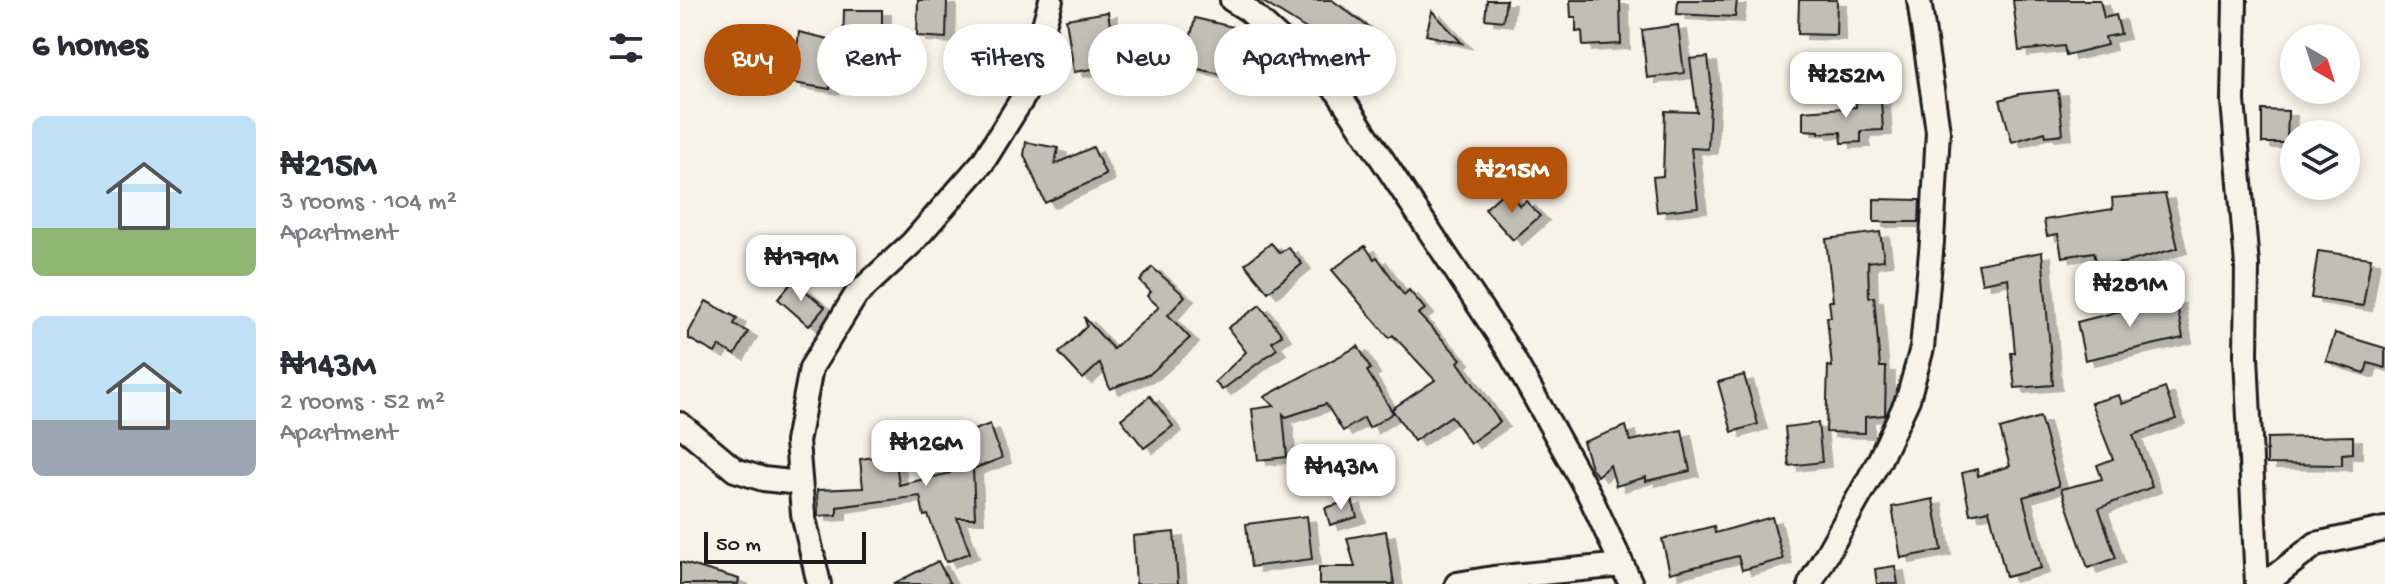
<!DOCTYPE html>
<meta charset="utf-8">
<style>
:root{--surface:#fff;--page:#f2f2f3;--text:#2b2b33;--muted:#7c7c81;--accent:#b45309}
body{margin:0;font-family:"Gochi Hand",sans-serif;background:var(--page);color:var(--text);height:100vh;display:flex;flex-direction:column;font-size:30px;white-space:nowrap}
*{box-sizing:border-box;margin:0}
p{font-size:26px;color:var(--muted)}
.icon{flex:none;width:44px;height:44px;fill:none;stroke:currentColor;stroke-width:2;stroke-linecap:round;stroke-linejoin:round}
.map{position:relative;flex:1;overflow:hidden}
.side{display:flex;flex-direction:column;background:var(--surface);width:680px}
.side>*{flex:none}
.guide{position:absolute;left:24px;top:24px;width:760px;height:72px;display:flex;gap:16px}
.needle{width:52px;rotate:141deg}
.fabs{position:absolute;left:1600px;top:24px;display:grid;gap:16px}
.fabs a{display:grid;place-items:center;width:80px;height:80px;border-radius:50%;background:var(--surface);box-shadow:0 4px 12px #0003;font-size:40px}
.scale{position:absolute;left:24px;bottom:20px;width:162px;box-sizing:border-box;padding-left:8px;border:4px solid #1c1c1c;border-top:0;font-size:22px;line-height:28px;white-space:nowrap;color:#1c1c1c;-webkit-text-stroke:6px #f7f3e8;paint-order:stroke}
.price{position:absolute;translate:-50% -68px;padding:0 18px;border-radius:16px;background:#fff;color:#222;font-size:26px;line-height:52px;filter:drop-shadow(0 2px 4px #0008)}
.price::after{content:'';position:absolute;left:50%;top:48px;width:24px;height:18px;margin-left:-12px;background:inherit;clip-path:polygon(0 0,100% 0,50% 100%)}
.price.selected{background:var(--accent);color:#fff}
ul{padding:0;list-style:none}
li{display:flex;align-items:center;gap:24px;height:200px;padding:0 32px}
li span{display:grid;place-items:center;flex:none;width:224px;height:160px;border-radius:12px;color:#555}
li>.icon{margin-inline-start:auto}
span .icon{width:96px;height:96px;fill:#fffc;stroke-width:1}
li b{font-size:34px}
h2{display:flex;justify-content:space-between;align-items:center;height:96px;padding:0 32px;font-size:34px}
.tag{padding:0 28px;border-radius:36px;background:var(--surface);box-shadow:0 4px 12px #0003;font-size:28px;line-height:72px}
.tag.selected{background:var(--accent);color:#fff}
main{display:flex;flex:1;min-height:0}
.map>svg:first-child{display:block}
.building{fill:#c0beb5;stroke:#1c1c1c;stroke-width:2;filter:url(#shadow)}
.lines{fill:none;stroke-linecap:round;stroke-linejoin:round}
.street-casing{stroke:#1c1c1c;stroke-width:28}
.street{stroke:#f7f3e8;stroke-width:22}
</style>
<main>
<section class="side">
<h2>6 homes<svg class="icon" aria-label="filters" viewBox="0 0 24 24"><path d="M4 7h16M4 17h16"/><circle cx="9" cy="7" r="2"/><circle cx="15" cy="17" r="2"/></svg></h2>
<ul>
<li><span style="background:linear-gradient(#bfe0f5 70%,#8fb573 0)"><svg class="icon" aria-label="home" viewBox="0 0 24 24"><path d="M3 11l9-7 9 7M6 9v11h12V9"/></svg></span><div><b>₦215M</b><p>3 rooms · 104 m²</p><p>Apartment</p></div></li>
<li><span style="background:linear-gradient(#bfe0f5 65%,#9aa5b1 0)"><svg class="icon" aria-label="home" viewBox="0 0 24 24"><path d="M3 11l9-7 9 7M6 9v11h12V9"/></svg></span><div><b>₦143M</b><p>2 rooms · 52 m²</p><p>Apartment</p></div></li>
</ul>
</section>
<div class="map">
<svg width="1705" height="584" viewBox="0 0 1705 584">
<defs>
<filter id="shadow"><feDropShadow dx="9" dy="5" stdDeviation="0" flood-color="#0004"/></filter>
</defs>
<rect width="100%" height="100%" fill="#f7f3e8"/>
<filter id="ink" filterUnits="userSpaceOnUse"><feTurbulence type="fractalNoise" baseFrequency=".0125" numOctaves="2"/><feDisplacementMap in="SourceGraphic" scale="16" xChannelSelector="R" yChannelSelector="G"/><feConvolveMatrix kernelMatrix="1 2 1 2 8 2 1 2 1" color-interpolation-filters="sRGB"/></filter>
<g filter="url(#ink)">
<g class="building">
<path d="M238,0H267L266,38L237,36Z"/>
<path d="M580,0H652L699,35L669,75L654,64L659,57L646,47L649,43Z"/>
<path d="M807,0H826L823,21L805,19Z"/>
<path d="M890,0H940L941,44L903,46L902,31L896,32V17H891Z"/>
<path d="M998,0H1057L1055,17L997,14Z"/>
<path d="M1119,0H1157L1156,35L1118,34Z"/>
<path d="M1333,0H1420L1424,18L1436,15L1441,34L1425,37L1427,45L1386,55L1384,46L1339,51Z"/>
<path d="M164,10H202V45H163Z"/>
<path d="M752,11L782,43L746,35Z"/>
<path d="M428,12L436,65L394,72L386,19Z"/>
<path d="M515,18L561,29L557,46L578,51L573,69L553,64L550,76L504,66Z"/>
<path d="M998,25L1004,73L967,78L962,30Z"/>
<path d="M119,32L157,41L150,89L113,83Z"/>
<path d="M1028,57L1031,82L1028,149L1011,148L1018,207L977,212L973,177L983,176L985,111L1017,112L1010,59Z"/>
<path d="M1378,90L1383,134L1366,136L1365,132L1332,142L1320,100L1339,94Z"/>
<path d="M1201,100L1203,130L1181,131V142L1162,143L1161,132L1139,133V131L1123,130V111L1176,107V102Z"/>
<path d="M1582,110L1608,111L1607,143H1582Z"/>
<path d="M346,142L378,148L375,164L413,147L426,175L365,203L344,155Z"/>
<path d="M826,190L840,206L846,201L860,216L833,240L805,209Z"/>
<path d="M1485,194L1498,248L1448,262L1417,267L1414,252L1382,257L1378,234L1367,236L1364,220L1433,209L1432,198Z"/>
<path d="M1194,199L1240,200L1239,222H1194Z"/>
<path d="M1200,232L1204,260L1188,262L1189,297H1194L1200,367H1206L1205,415L1185,417V433L1146,432L1148,366L1152,367L1147,317H1151L1149,301H1153L1146,239Z"/>
<path d="M591,243L600,253L608,247L622,264L588,292L565,264Z"/>
<path d="M685,246L694,259L697,257L724,295L729,290L745,309L738,314L781,359L778,362L820,422L790,443L771,416L734,441L712,409L755,380L713,335L709,338L652,270Z"/>
<path d="M1638,251L1691,258L1683,306L1631,298Z"/>
<path d="M1362,252L1373,385L1335,388L1331,353H1335L1328,278L1302,283L1298,264Z"/>
<path d="M472,267L505,296L488,315L510,338L470,374L430,389L420,363L403,379L379,353L407,326L404,317L433,349L479,307L467,296L471,292L460,281Z"/>
<path d="M113,281L145,307L129,326L98,299Z"/>
<path d="M1496,299L1503,338L1405,360L1397,322L1456,307Z"/>
<path d="M26,301L57,318L54,324L68,332L55,355L39,346L35,353L9,339V332Z"/>
<path d="M580,305L602,335L592,342L597,349L542,390L535,382L566,352L548,328Z"/>
<path d="M1655,333L1705,348V368L1688,363L1685,373L1646,361Z"/>
<path d="M678,346L691,369L687,371L713,413L689,428L684,418L663,431L646,404L606,417L603,414L607,457L578,460L572,409L594,406L584,397Z"/>
<path d="M1064,375L1078,424L1052,432L1038,382Z"/>
<path d="M1485,388L1496,419L1453,435L1472,487L1419,508L1436,558L1408,568L1381,489L1422,479L1417,465L1433,459L1411,403L1439,395L1442,404Z"/>
<path d="M470,396L493,426L464,448L441,419Z"/>
<path d="M1360,417L1379,486L1343,497L1361,568L1326,577L1309,510L1290,514L1282,473L1297,469L1298,476L1330,466L1320,429Z"/>
<path d="M1138,423L1142,462L1109,466L1105,427Z"/>
<path d="M310,424L322,458L293,469L295,518H277L290,553L266,562L248,515L244,516L240,496L157,507V515L138,516L137,490L183,488L180,459L215,454L219,485L270,473L259,443Z"/>
<path d="M946,426L950,441L1002,430L1010,471L966,481V477L936,486L930,465L917,476L911,467L903,442Z"/>
<path d="M1673,436V453L1662,454V465L1587,464V438Z"/>
<path d="M1253,499L1262,550L1221,558L1212,507Z"/>
<path d="M672,500L677,517L650,525L645,508Z"/>
<path d="M627,516L632,559L571,567L566,524Z"/>
<path d="M1092,517L1103,559L1062,570L1058,556L990,573L982,539L1034,526L1035,533Z"/>
<path d="M706,531L714,584H639V567H675L667,538Z"/>
<path d="M494,532L498,584H456L453,536Z"/>
<path d="M258,561L270,584H213Z"/>
<path d="M0,562L59,579L58,584H0Z"/>
<path d="M1215,566L1218,584H1197L1195,569Z"/>
</g>
<g class="lines">
<defs>
<g id="street">
<path d="M552,0L568,10L657,91L829,351L909,494L951,584"/>
<path d="M1555,0L1553,101L1567,265L1566,356L1577,584"/>
<path d="M0,424L55,470L83,479L120,483"/>
<path d="M139,584L123,514L117,442L131,368L176,295L232,243L303,162L344,96L371,0"/>
<path d="M777,584L813,578L942,565"/>
<path d="M1130,584L1199,461L1228,399L1242,348L1252,241L1258,131L1239,0"/>
<path d="M1585,584L1636,544L1705,529"/>
</g>
</defs>
<use href="#street" class="street-casing"/>
<use href="#street" class="street"/>
</g>
</g>
</svg>
<div class="fabs">
<a><svg class="needle" viewBox="-14 -14 28 28"><path d="M0-13l5 13h-10z" fill="#e53935"/><path d="M0 13l5-13h-10z" fill="#7c7c81"/></svg></a>
<a><svg class="icon" aria-label="layers" viewBox="0 0 24 24"><path d="M12 4l9 5-9 5-9-5zM3 14l9 5 9-5"/></svg></a>
</div>
<div class="scale">50 m</div>
<b class="price" style="left:1166px;top:120px">₦252M</b>
<b class="price selected" style="left:832px;top:215px">₦215M</b>
<b class="price" style="left:121px;top:303px">₦179M</b>
<b class="price" style="left:1450px;top:329px">₦281M</b>
<b class="price" style="left:246px;top:488px">₦126M</b>
<b class="price" style="left:661px;top:512px">₦143M</b>
<div class="guide">
<a class="tag selected">Buy</a>
<a class="tag">Rent</a>
<a class="tag">Filters</a>
<a class="tag">New</a>
<a class="tag">Apartment</a>
</div>
</div>
</main>
